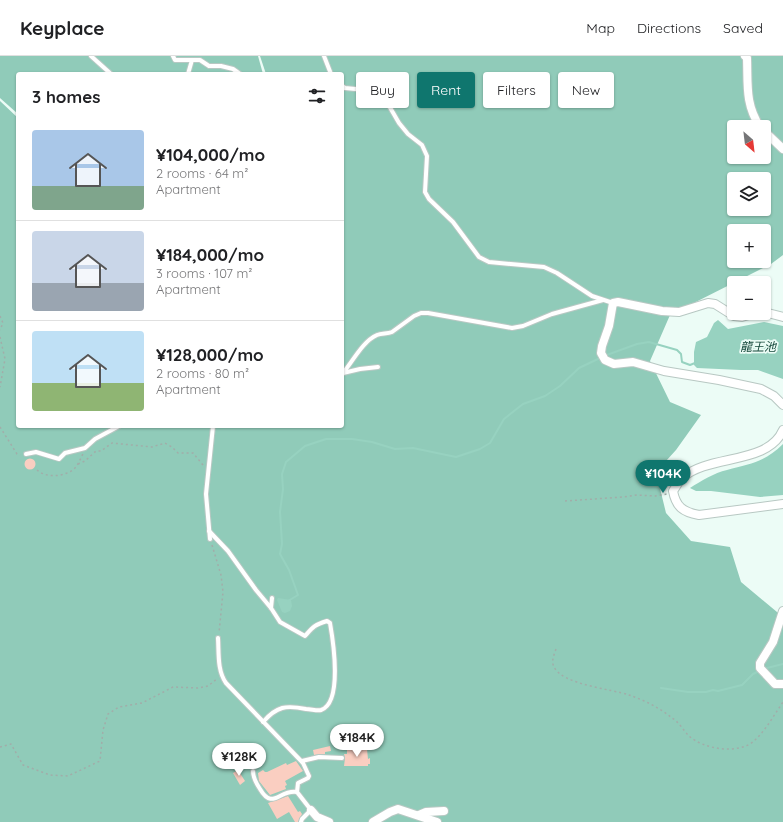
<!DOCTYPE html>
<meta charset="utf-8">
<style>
:root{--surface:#fff;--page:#f6f6f6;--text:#202124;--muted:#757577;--line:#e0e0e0;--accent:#0f766e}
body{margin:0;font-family:Quicksand,"Noto Sans JP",sans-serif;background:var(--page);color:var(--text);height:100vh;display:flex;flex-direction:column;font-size:15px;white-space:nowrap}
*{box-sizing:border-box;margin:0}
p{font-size:13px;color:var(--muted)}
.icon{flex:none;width:22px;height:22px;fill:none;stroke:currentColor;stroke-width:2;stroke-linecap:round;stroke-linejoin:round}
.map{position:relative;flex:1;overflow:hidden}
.details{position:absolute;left:16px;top:16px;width:328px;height:356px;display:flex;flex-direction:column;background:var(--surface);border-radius:4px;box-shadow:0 1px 3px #0004}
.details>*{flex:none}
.guide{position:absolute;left:356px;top:16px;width:367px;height:36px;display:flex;gap:8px}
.needle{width:26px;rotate:152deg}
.tools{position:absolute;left:727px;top:64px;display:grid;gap:8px}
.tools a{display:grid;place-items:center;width:44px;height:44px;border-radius:4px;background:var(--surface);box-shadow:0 1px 3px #0004;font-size:20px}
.price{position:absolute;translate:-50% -34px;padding:0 9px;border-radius:14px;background:#fff;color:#222;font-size:13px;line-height:26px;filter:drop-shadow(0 1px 2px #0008)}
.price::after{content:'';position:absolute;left:50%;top:24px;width:12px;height:9px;margin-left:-6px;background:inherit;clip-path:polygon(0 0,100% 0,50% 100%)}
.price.on{background:var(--accent);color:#fff}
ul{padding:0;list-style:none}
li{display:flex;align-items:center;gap:12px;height:100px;padding:0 16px}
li+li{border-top:1px solid var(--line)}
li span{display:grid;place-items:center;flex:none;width:112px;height:80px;border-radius:4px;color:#555}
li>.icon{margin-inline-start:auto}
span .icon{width:48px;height:48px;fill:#fffc;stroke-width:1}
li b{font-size:17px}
h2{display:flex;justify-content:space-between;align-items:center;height:48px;padding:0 16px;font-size:17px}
.chip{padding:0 14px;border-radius:4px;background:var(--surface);box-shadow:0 1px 3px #0004;font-size:14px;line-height:36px}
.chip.on{background:var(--accent);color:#fff}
header{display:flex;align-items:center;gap:24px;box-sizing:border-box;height:56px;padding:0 20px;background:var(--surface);border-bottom:1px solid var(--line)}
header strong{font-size:19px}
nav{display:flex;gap:22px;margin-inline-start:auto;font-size:14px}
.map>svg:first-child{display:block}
.forest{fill:#90cbb9;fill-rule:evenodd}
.water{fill:#97d2c0}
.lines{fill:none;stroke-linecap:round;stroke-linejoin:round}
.stream{stroke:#97d2c0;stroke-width:2}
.building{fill:#facec1}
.lane-casing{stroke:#b8c8c3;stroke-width:6}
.street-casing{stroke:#b8c8c3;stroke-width:10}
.path{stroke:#a1ada9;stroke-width:1.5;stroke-dasharray:2 3;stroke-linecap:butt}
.lane{stroke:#fff;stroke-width:4}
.street{stroke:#fff;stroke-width:8}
.labels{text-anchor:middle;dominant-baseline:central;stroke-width:3.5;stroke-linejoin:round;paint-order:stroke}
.water-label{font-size:12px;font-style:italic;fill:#14473a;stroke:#ecfcf6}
</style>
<header>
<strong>Keyplace</strong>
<nav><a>Map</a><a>Directions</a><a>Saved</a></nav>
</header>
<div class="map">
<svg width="783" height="766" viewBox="0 0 783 766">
<rect width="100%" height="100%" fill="#ecfcf6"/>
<g class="forest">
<path d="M0,0H258L263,18H18V58L0,42Z"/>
<path d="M260,0H783V199L771,208L670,259L650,305L670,346L701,359L676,394L656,416L666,457L691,485L730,491L741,526L783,561V766H0V45L18,62V370H342V18H266ZM734,71H764V101H734ZM734,123H764V153H734ZM734,175H764V205H734Z"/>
</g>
<g class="water">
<path d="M718,264L728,273L764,266L783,270V323L758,314H741L697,312L694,309V296L696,286L707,281L714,267Z"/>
<path d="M783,388V439L760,441L711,435H696L690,432C701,425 714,417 727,414C750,408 765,406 783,388Z"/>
<path d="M278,542L291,544L292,550L290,555L285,557L282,556L277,544Z"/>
</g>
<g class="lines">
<g class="stream">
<path d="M604,300L637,288L649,286L677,294L681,298L682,306L690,309L695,307"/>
<path d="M288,545L298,539L289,514L280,498L282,488L280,456L283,433L282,418L286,406L305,390L326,383H352L372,386L395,393L413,392L456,401L480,393L490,387L504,363L523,348L545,340L560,330L579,312L600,302"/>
<path d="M763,613L783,608"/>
<path d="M661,632L688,636H706L713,634L718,635L742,629L753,618L759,615"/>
</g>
</g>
<g class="building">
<circle cx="30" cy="408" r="5.5"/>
<path d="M330,690L331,695L325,696V698L314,699L313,694Z"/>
<path d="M367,693L368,703L370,702V708H368V710H344L345,702L344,698H347V694Z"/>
<path d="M296,705L303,715L285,725L287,729L285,730L286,733L270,739L259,725L258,717L263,714L265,716H267L286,707L287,709Z"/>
<path d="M238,714L245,725L240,729L233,717Z"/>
<path d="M288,740L298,756L300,755L302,758L298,766H295L289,756L277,763L268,747Z"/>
</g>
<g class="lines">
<defs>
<g id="lane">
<path d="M91,0L111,18"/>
<path d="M173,0L175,4H200L209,10H221L233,13L240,18"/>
<path d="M324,0L331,18"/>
<path d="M188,18L192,4"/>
<path d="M342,30L345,32L366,34L378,39L388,48L399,67L408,78L422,89L427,100L425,136L429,143L453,166L479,201L489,206L544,211L557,217L592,240L613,247"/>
<path d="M343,317C353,305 363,285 377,279C382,277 387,278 392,276L414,260L421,257H428L512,272L523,270L552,258L603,244"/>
<path d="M343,317L360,313L378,311"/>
<path d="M26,398L36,396L59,403L65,397L85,392L95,383L119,370"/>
<path d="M209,475L228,495L256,534L271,552L280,566L305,580C313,571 314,569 327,565L330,567C333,584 343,647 321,654C317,655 311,653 306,653C286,649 277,650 263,666"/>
<path d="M210,483L206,438L213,370"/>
<path d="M271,552L272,542"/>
<path d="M218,582C219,597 217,614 226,627L303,707L309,720L308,722L298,727L297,736L311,754L302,763L301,766"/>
<path d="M302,705L319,701L342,702"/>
<path d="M253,715C253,722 256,727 260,733C273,755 279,733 297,736"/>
</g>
<g id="street">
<path d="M745,0L747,2C748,29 745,48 760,71"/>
<path d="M764,75L783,93"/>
<path d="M764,256L783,261"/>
<path d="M755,257L742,261L734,260L715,248L708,247L679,256L662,255L618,246L613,247L609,270L602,290L601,297L605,304L614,308L633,306L664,315L719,324L761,333L774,340L783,349"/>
<path d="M783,374C768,409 709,398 682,422C678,426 676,431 673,435C676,451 683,456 699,459L783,448"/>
<path d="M783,555L773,586L760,607V612L775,628H783"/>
<path d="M311,754L317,761L329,766"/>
<path d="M419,759L426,756L444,755"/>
<path d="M373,766L390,756L398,753L437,766"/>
</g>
</defs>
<use href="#lane" class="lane-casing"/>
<use href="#street" class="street-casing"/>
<g class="path">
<path d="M0,260L3,267L0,274"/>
<path d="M0,281L5,303L0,331"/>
<path d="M0,371L17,398L20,399"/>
<path d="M78,408L85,405L96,395H101L112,387L152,391L165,387L172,391L178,397H193L203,409"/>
<path d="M37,414C46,422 62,421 73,414C78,410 80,403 83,398"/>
<path d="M565,445L623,441L637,439L655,440L667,438"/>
<path d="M212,489L221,519L223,536L219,577"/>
<path d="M556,593C554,599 551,605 554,611C563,629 612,633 629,639C644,644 660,652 672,662C679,666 683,674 689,680C703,693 738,699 754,685C766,674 774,659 783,646"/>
<path d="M0,691L11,688L23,709L50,719L68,720L100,705L103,674L108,658L119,651L142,647L173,631L198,632L208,630L218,622"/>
</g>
<use href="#lane" class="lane"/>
<use href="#street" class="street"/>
</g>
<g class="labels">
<g class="water-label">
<text x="758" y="290">龍王池</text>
</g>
</g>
</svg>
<div class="tools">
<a><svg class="needle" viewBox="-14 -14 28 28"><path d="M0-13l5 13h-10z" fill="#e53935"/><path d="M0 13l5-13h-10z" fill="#757577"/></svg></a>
<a><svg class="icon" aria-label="layers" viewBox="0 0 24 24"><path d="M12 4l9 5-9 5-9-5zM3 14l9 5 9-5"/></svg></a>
<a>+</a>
<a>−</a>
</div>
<b class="price on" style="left:663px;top:438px">¥104K</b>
<b class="price" style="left:357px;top:702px">¥184K</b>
<b class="price" style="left:239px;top:721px">¥128K</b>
<div class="guide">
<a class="chip">Buy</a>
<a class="chip on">Rent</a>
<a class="chip">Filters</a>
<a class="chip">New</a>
</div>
<section class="details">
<h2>3 homes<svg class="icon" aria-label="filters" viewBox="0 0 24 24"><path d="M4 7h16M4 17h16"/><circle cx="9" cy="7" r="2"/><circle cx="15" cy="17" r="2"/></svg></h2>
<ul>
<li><span style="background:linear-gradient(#a9c7e8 70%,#7fa58c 0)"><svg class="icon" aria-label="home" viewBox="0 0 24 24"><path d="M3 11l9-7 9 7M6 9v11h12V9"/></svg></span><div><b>¥104,000/mo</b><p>2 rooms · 64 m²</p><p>Apartment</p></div></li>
<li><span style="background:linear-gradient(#c9d6e8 65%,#9aa5b1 0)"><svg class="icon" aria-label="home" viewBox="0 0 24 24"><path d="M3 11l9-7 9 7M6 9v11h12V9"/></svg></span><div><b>¥184,000/mo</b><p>3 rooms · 107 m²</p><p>Apartment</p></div></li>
<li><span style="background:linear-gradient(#bfe0f5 65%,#8fb573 0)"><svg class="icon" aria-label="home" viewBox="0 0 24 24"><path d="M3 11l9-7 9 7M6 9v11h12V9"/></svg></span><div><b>¥128,000/mo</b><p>2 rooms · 80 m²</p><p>Apartment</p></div></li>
</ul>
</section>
</div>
